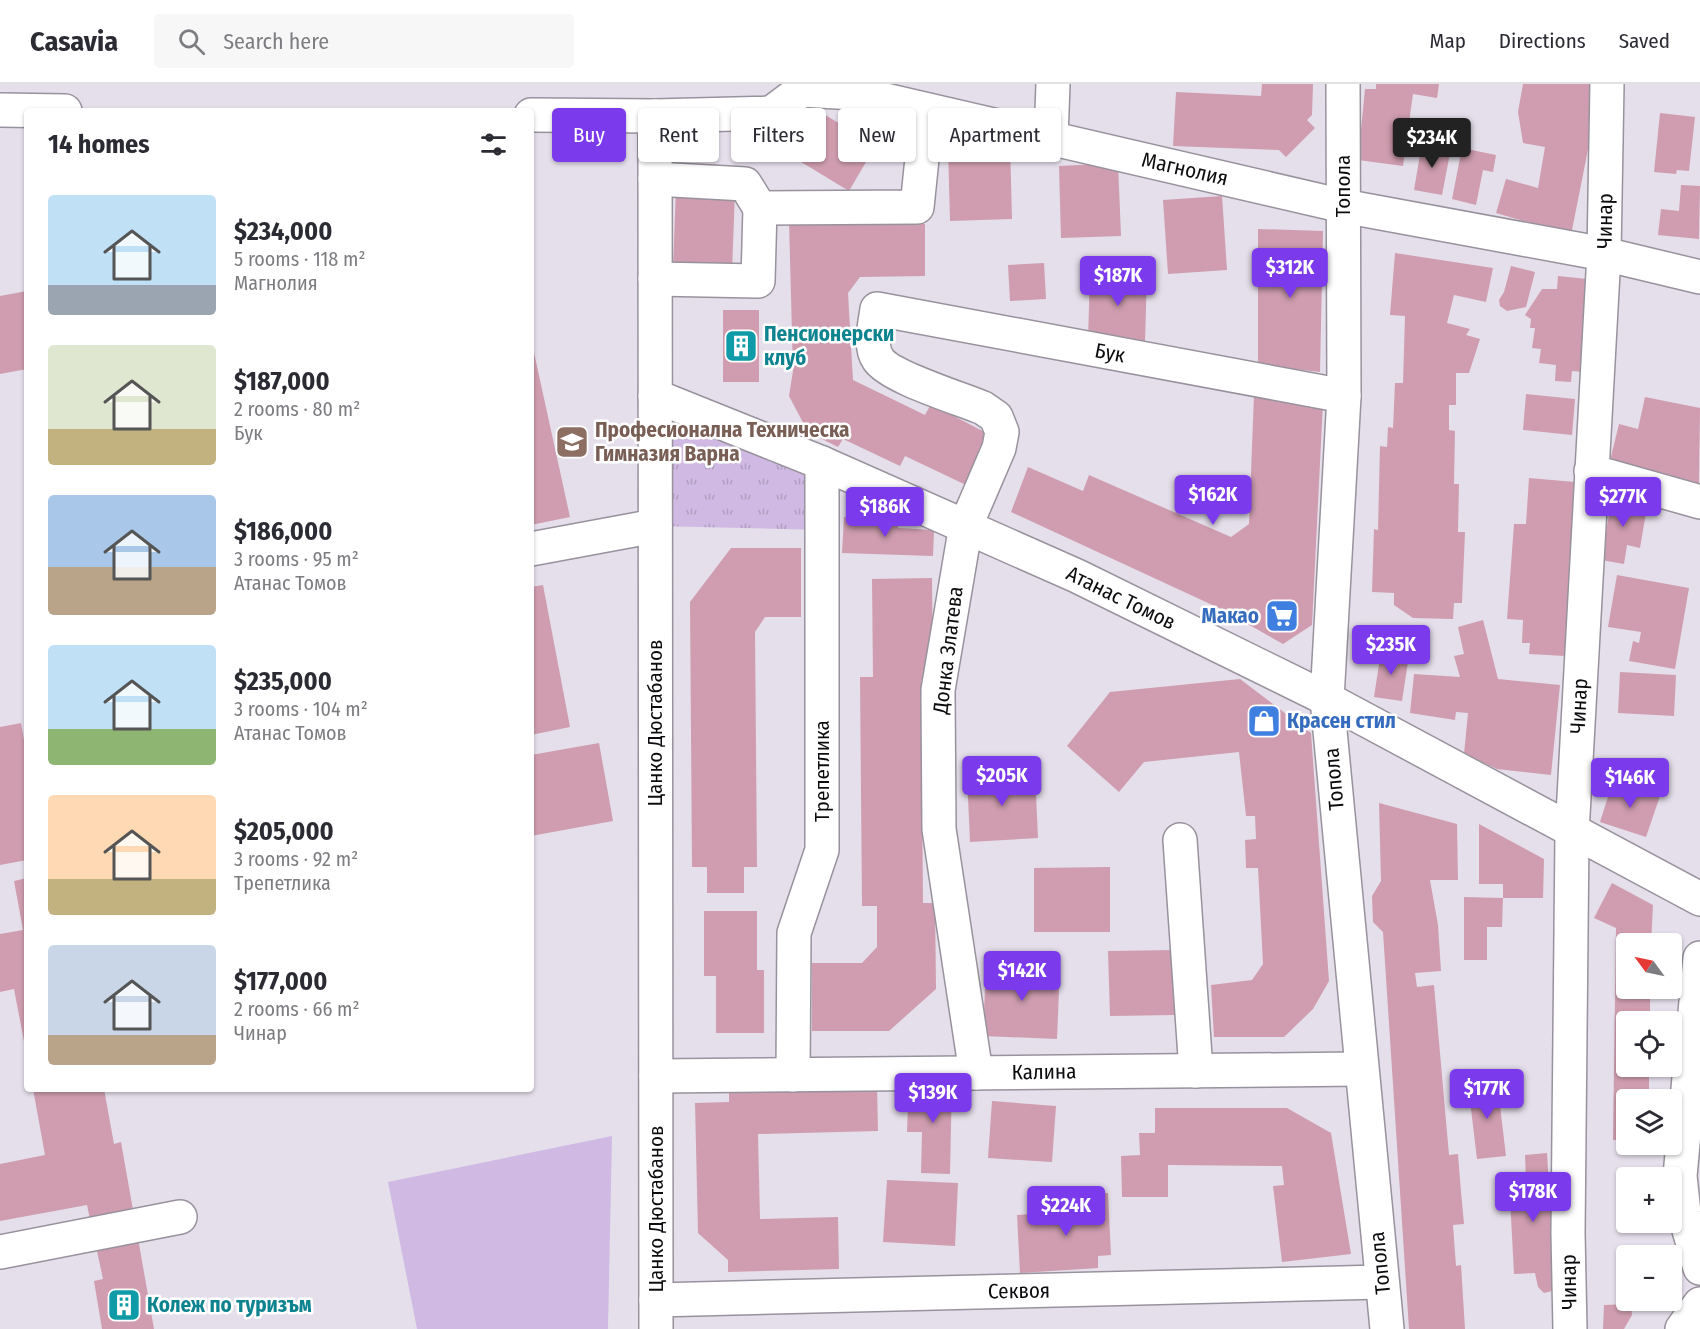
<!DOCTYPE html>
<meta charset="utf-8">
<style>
:root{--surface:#fff;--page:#f7f7f7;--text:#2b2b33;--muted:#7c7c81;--line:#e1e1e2;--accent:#7c3aed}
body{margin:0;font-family:"Fira Sans Condensed",sans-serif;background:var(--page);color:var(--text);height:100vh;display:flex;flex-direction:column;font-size:22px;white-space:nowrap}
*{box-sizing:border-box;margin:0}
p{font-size:20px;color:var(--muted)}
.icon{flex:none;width:33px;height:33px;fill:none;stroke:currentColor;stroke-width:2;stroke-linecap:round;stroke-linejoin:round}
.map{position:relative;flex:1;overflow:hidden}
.drawer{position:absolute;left:24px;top:24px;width:510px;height:984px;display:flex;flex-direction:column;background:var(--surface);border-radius:6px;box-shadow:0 2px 4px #0004}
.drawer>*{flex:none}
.hud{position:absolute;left:552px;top:24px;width:570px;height:54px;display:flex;gap:12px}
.needle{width:39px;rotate:303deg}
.tools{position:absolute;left:1616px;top:849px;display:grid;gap:12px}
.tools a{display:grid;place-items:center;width:66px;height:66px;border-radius:6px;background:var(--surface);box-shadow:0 2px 4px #0004;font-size:30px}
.price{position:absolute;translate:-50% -51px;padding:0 14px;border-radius:6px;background:var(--accent);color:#fff;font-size:20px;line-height:39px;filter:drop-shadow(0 2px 3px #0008)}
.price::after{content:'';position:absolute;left:50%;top:36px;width:18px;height:14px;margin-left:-9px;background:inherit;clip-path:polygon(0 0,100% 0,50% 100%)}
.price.on{background:#222;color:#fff}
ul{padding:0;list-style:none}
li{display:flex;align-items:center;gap:18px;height:150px;padding:0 24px}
li span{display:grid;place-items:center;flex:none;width:168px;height:120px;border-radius:6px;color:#555}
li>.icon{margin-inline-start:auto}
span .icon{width:72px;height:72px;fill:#fffc;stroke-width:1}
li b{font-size:26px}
h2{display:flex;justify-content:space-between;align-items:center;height:72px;padding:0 24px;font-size:26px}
.pill{padding:0 21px;border-radius:6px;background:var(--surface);box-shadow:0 2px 4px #0004;font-size:21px;line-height:54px}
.pill.on{background:var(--accent);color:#fff}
header{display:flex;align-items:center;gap:36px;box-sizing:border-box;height:84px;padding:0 30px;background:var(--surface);border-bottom:2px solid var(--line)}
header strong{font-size:28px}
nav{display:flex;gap:33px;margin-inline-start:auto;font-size:21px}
.search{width:420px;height:54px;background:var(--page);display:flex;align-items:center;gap:15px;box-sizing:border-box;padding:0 21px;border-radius:6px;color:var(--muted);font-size:22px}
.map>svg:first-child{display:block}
.grass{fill:url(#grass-tufts)}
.pitch{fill:#d0bae3}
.building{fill:#cf9daf}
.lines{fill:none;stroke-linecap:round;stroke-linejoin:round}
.minor-casing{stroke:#98929d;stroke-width:36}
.major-casing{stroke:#98929d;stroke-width:36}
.minor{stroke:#fff;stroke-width:33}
.major{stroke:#fff;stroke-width:33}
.labels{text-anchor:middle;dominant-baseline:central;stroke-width:5;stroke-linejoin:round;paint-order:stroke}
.street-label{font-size:21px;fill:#0d0b0e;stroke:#fff}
.culture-label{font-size:21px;font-weight:bold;fill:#0d838f;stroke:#fff;text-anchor:start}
.education-label{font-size:21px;font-weight:bold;fill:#785e54;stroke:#fff;text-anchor:start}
.shop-label{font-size:21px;font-weight:bold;fill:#366cbe;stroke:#fff;text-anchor:end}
</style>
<header>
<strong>Casavia</strong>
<div class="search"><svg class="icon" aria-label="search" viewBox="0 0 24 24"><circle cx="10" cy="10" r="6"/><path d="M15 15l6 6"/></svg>Search here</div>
<nav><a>Map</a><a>Directions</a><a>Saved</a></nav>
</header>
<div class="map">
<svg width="1700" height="1245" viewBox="0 0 1700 1245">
<defs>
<pattern id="grass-tufts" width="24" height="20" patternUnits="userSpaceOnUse" patternTransform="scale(1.5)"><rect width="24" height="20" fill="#d0bae3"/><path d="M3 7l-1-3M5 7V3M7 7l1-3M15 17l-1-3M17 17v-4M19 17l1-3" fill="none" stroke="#b19fc2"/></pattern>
</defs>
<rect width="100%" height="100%" fill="#e5dfeb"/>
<path class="grass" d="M655,312L822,379V446L655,442Z"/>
<path class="pitch" d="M612,1052L608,1245H417L388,1098Z"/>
<g class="building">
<path d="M1262,0H1313L1312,31L1307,36L1315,44L1286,73L1279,66L1173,62L1176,8L1261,12Z"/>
<path d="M1376,0H1439L1437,14L1413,10L1403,82L1358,76L1365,5H1376Z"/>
<path d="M1523,0H1601L1571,151L1496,129L1506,95L1538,104L1545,63L1523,59L1518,28Z"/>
<path d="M815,25L876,61L849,107L788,70Z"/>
<path d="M1660,29L1695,33L1689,87L1677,86L1676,90L1654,88Z"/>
<path d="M1422,59L1451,64L1442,111L1414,106Z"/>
<path d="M1010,60L1012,135L950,137L948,62Z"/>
<path d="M1462,64L1496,71L1493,88L1483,86L1476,121L1452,115Z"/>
<path d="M1118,79L1121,152L1061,154L1059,82Z"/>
<path d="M1681,101L1700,102L1699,155L1658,151L1661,125L1679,127Z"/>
<path d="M676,104L735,106L732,188L673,185Z"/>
<path d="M1222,112L1227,186L1168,190L1163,116Z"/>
<path d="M789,137L925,140V192L860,193L848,209L853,296L925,331L931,320L992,352L966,401L905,372L900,382L843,355L838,363L808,348L789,312L793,287Z"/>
<path d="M1258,145L1323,147L1320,288L1258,281Z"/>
<path d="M1395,169L1493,184L1486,218L1454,211L1447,239L1470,245L1466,251L1480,255L1469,289H1456V321H1449V346L1455,347L1454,400H1459L1458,448H1465L1462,519H1454L1453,535L1413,534L1394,521V509L1372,508L1374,445L1378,446L1380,362L1387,363L1388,343L1393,344L1395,299H1403L1405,232L1390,231Z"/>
<path d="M1044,179L1046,215L1010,217L1008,181Z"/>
<path d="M1511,182L1535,188L1526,223L1507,227L1500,222L1499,216L1504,208Z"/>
<path d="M1090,187L1147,188L1145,258L1088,257Z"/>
<path d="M1558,192L1587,195L1584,288L1572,287L1571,298L1555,297L1556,281L1539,279L1541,265L1532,264L1535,244H1530L1531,235L1525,231L1542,205H1557Z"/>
<path d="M27,207V285L0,290V212Z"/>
<rect x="723" y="226" width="36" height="72"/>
<path d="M531,255L570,433L531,441Z"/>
<path d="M1526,310L1575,315L1572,351L1523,346Z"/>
<path d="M1254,311L1323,318L1312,541L1283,560L1221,525L1011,428L1028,383L1083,407L1089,391L1231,453L1249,440Z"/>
<path d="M1645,313L1700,324L1699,400L1609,381L1619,340L1638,345Z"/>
<path d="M1529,394L1586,399L1565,572L1529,570L1530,559H1522L1523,536L1507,535L1514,440H1526Z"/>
<path d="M1613,408L1628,410L1627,420L1647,423L1640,464L1627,461L1624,480L1601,476Z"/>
<path d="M844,433L899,435L898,444L934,446L933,472L842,469Z"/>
<path d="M731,464H801V533H765L755,548L757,783H744V809H707V783H692L690,518Z"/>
<path d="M1617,491L1689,504L1675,585L1629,577L1633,557L1639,559L1641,548L1608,543Z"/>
<path d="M932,494L933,596H921L923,819H935L936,905L889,947H812V879H862L877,863V822H862L860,593H873L872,495Z"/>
<path d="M543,501L570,643L531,651V503Z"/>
<path d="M1483,536L1498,595L1560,601L1551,691L1497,685L1464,670L1468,629L1456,628L1455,636L1410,629L1414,590L1460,593L1454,572L1464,570L1458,543Z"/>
<path d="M1381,567L1409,571L1402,617L1374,613Z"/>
<path d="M1620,588L1676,591L1674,632L1618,629Z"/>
<path d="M1240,595L1311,649L1329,897L1313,925L1284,953H1214L1211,901L1252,896L1263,880L1258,784H1246L1245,756L1256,755L1255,732H1246L1239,668L1144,678L1119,708L1067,662L1110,608Z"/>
<path d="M21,639L27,673V776L0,781V643Z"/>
<path d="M599,659L613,737L531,752V671Z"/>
<path d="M1035,688L1038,754L970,758L967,691Z"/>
<path d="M1613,697L1660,712L1646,753L1600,738Z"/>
<path d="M1379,719L1457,740L1458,796H1430L1438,841L1441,887L1415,889L1417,903L1434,901L1449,1071L1458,1070L1461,1108L1464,1140L1453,1141L1456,1182L1461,1181L1465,1245H1409L1383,848L1373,838L1372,812L1381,797Z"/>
<path d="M1479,740L1544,775L1543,814H1503V800H1479Z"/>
<path d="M1110,783V848H1034V784Z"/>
<path d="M27,794V968H26L14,905L0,908V850L23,846L14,797Z"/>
<path d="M1612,799L1653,821L1651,860H1626V904H1650V938H1626V982H1649V1016H1626V1056H1613L1616,844L1594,834Z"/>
<path d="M1464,813L1503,814L1502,843H1487V876H1464Z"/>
<path d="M704,827H757V886H764V949H716V892H704Z"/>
<path d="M1175,866L1176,931L1110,932L1108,867Z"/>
<path d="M986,880L1060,883L1057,955L983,952Z"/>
<path d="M919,994L952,995L950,1090L921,1089L922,1048H907L908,1020H918Z"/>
<path d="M1497,997L1506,1072L1477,1075L1468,1000Z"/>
<path d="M877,1001L878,1047L758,1050L760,1135L838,1133L839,1185L728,1188V1176L698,1149L695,1019L729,1018V1005Z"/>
<path d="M33,1005H104L114,1060L121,1058L154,1245H102L94,1197L103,1195L87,1121L0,1137V1080L45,1071Z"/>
<path d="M992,1017L1056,1022L1052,1078L988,1074Z"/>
<path d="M1155,1024H1287L1331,1049L1351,1170L1282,1178L1273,1102L1284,1101L1282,1082L1168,1081V1113H1122L1121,1072L1140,1071L1139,1049H1155Z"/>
<path d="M1547,1069L1555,1200L1552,1207L1544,1209L1538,1203L1535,1189L1514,1190L1509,1095H1526L1525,1071Z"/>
<path d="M887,1096L958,1099L955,1162L883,1158Z"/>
<path d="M1108,1109L1111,1171L1098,1172V1184L1020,1189L1017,1131L1080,1127V1110Z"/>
<path d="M1631,1220L1632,1231L1624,1245H1603L1604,1221Z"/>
</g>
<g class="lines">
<defs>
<g id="minor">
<path d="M1343,0L1344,312L1327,615L1387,1245"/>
<path d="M0,26L65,27"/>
<path d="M531,31L655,32L771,29L802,6L855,9L1343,122L1604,170L1700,193"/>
<path d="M655,32L656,1245"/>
<path d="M1051,54L1053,0"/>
<path d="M655,95L745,100L760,124L917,123L927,26"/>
<path d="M655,195L758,197L760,124"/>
<path d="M655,312L822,379L1077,492L1327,615L1700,815"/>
<path d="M1591,387L1700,418"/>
<path d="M531,465L655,442"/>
<path d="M1180,756L1196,987"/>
<path d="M1700,874L1680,1092L1684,1129L1700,1184"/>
<path d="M976,989L939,745L938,606L966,441L999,364L1002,348L996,333L983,324C962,315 889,293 878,275C869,262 875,240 877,225L1344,312"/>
<path d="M793,991L794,849L822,766V379"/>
<path d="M656,992L1360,985"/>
<path d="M0,1168L180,1133"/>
<path d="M656,1216L1381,1198"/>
<path d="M1570,1245L1568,1149L1572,749L1604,170L1607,0"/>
</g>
<path id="major" d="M1682,1245L1700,1220"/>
</defs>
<use href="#minor" class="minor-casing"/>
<use href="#major" class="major-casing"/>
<use href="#minor" class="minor"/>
<use href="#major" class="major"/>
</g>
<defs>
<symbol id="building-square" viewBox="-11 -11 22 22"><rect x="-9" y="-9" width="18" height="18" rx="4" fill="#0f9aa8" stroke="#fff"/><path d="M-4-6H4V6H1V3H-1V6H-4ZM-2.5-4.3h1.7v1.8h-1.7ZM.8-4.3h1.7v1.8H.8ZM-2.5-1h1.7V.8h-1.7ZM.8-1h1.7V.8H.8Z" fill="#fff"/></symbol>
<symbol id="school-square" viewBox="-11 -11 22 22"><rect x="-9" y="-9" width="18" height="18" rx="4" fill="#8d6e63" stroke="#fff"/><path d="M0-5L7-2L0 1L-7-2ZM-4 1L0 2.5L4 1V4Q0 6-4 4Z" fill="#fff"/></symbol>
<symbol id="supermarket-square" viewBox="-11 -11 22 22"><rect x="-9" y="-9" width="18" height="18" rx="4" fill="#3f7fe0" stroke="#fff"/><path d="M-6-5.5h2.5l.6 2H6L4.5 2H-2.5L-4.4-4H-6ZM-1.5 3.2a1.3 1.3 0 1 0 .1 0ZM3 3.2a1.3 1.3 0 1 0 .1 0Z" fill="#fff"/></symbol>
<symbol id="shop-square" viewBox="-11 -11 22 22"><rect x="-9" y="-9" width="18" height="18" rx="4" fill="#3f7fe0" stroke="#fff"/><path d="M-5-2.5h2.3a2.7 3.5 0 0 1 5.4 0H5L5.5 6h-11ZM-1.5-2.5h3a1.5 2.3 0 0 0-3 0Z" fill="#fff"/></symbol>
</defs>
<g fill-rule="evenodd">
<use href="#building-square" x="722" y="243" width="38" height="38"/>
<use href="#school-square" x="553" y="339" width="38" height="38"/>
<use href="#supermarket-square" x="1263" y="513" width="38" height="38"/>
<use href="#shop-square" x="1245" y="618" width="38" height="38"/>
<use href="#building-square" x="105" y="1202" width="38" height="38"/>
</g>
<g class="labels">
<g class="street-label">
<text transform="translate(1185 85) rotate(13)">Магнолия</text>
<text transform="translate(1343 102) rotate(-90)">Топола</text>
<text transform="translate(1605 137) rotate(-89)">Чинар</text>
<text transform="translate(1110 269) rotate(11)">Бук</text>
<text transform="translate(1121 514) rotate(26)">Атанас Томов</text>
<text transform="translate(948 566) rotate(-83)">Донка Златева</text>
<text transform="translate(1579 622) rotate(-87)">Чинар</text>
<text transform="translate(655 639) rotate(-90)">Цанко Дюстабанов</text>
<text transform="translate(822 687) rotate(-90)">Трепетлика</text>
<text transform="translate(1334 695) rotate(-95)">Топола</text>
<text transform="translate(1044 988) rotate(-1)">Калина</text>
<text transform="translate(656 1125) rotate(-90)">Цанко Дюстабанов</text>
<text transform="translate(1380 1179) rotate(-96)">Топола</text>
<text transform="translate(1569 1198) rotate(-91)">Чинар</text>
<text transform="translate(1019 1207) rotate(-1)">Секвоя</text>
</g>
<g class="culture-label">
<text x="764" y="250">Пенсионерски<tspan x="764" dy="24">клуб</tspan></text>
<text x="147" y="1221">Колеж по туризъм</text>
</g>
<g class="education-label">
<text x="595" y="346">Професионална Техническа<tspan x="595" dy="24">Гимназия Варна</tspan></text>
</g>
<g class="shop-label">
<text x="1259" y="532">Макао</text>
<text x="1287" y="637" text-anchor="start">Красен стил</text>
</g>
</g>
</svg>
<div class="tools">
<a><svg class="needle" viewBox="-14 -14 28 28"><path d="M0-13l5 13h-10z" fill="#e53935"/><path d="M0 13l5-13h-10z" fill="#7c7c81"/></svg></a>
<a><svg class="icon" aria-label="locate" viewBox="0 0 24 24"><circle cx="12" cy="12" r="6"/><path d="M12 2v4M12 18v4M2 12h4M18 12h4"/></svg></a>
<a><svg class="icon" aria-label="layers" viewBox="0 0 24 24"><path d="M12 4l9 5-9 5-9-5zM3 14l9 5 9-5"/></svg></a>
<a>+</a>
<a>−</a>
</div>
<b class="price on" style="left:1432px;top:85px">$234K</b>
<b class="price" style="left:1290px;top:215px">$312K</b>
<b class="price" style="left:1118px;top:223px">$187K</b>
<b class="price" style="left:1213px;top:442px">$162K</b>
<b class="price" style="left:1623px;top:444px">$277K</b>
<b class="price" style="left:885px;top:454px">$186K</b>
<b class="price" style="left:1391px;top:592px">$235K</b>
<b class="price" style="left:1002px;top:723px">$205K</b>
<b class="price" style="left:1630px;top:725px">$146K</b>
<b class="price" style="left:1022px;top:918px">$142K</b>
<b class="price" style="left:1487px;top:1036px">$177K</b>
<b class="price" style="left:933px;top:1040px">$139K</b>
<b class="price" style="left:1533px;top:1139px">$178K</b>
<b class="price" style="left:1066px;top:1153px">$224K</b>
<div class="hud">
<a class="pill on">Buy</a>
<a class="pill">Rent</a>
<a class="pill">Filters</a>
<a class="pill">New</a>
<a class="pill">Apartment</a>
</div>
<section class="drawer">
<h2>14 homes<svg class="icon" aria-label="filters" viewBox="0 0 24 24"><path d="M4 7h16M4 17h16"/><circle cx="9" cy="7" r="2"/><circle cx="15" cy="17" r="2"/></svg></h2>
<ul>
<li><span style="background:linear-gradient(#bfe0f5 75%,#9aa5b1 0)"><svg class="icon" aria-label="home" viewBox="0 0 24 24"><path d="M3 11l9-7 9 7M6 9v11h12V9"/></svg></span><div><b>$234,000</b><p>5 rooms · 118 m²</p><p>Магнолия</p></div></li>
<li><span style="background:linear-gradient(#dfe7d0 70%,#c2b280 0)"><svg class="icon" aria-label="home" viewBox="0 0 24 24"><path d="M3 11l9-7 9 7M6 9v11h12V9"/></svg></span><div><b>$187,000</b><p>2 rooms · 80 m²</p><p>Бук</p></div></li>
<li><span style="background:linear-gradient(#a9c7e8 60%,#b9a48a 0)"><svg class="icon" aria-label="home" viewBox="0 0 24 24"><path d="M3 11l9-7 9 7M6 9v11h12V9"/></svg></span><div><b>$186,000</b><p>3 rooms · 95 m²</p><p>Атанас Томов</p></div></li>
<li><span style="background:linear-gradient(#bfe0f5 70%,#8fb573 0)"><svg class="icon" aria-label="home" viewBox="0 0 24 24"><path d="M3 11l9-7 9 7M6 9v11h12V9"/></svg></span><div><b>$235,000</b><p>3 rooms · 104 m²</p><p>Атанас Томов</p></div></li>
<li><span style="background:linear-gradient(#ffd9b3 70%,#c2b280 0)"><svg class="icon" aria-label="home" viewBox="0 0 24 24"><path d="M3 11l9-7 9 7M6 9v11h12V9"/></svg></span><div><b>$205,000</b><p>3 rooms · 92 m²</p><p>Трепетлика</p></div></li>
<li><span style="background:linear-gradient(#c9d6e8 75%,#b9a48a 0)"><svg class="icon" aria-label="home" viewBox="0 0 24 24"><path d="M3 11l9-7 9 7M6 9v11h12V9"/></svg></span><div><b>$177,000</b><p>2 rooms · 66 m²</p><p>Чинар</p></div></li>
</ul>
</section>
</div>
